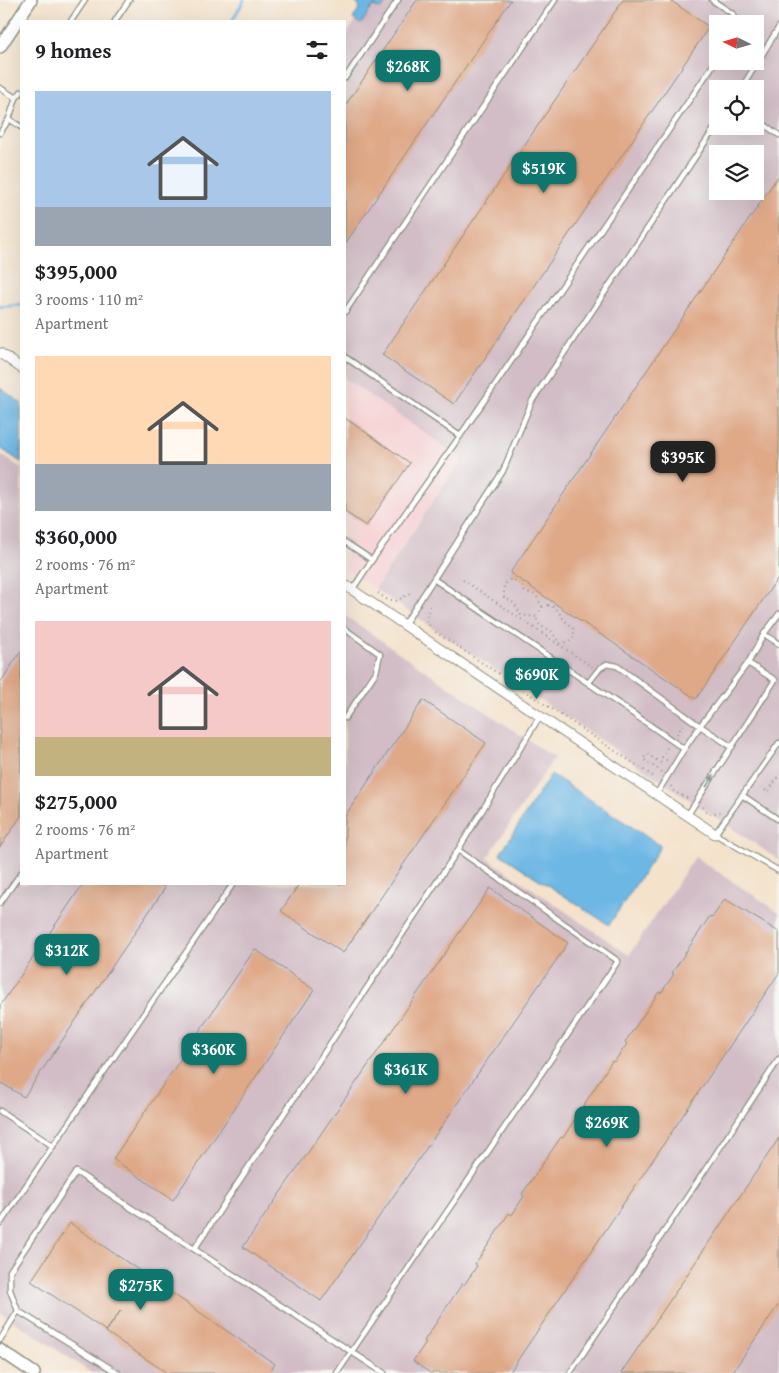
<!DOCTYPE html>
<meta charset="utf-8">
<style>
:root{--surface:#fff;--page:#f2f2f2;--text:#202124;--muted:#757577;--accent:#0f766e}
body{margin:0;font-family:"Gentium Book Plus",serif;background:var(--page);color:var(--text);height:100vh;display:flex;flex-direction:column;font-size:19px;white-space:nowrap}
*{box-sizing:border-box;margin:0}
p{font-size:16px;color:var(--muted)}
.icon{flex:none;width:28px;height:28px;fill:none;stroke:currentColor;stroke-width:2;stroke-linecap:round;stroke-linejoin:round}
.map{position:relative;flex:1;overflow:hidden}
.details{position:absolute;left:20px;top:20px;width:326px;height:865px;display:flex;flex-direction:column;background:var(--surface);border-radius:0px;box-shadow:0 5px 20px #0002}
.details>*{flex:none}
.needle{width:32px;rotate:275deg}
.controls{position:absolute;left:709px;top:15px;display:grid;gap:10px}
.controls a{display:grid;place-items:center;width:55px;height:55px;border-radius:0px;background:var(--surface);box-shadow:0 5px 20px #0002;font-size:25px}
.price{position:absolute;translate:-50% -42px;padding:0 11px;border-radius:10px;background:var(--accent);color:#fff;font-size:16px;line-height:32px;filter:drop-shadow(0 1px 2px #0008)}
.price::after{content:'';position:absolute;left:50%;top:30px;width:15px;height:11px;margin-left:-8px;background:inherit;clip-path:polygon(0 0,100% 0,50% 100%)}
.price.active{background:#222;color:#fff}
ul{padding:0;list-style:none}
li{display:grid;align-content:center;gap:10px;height:265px;padding:0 15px}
li span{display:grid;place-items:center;height:155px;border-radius:0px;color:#555}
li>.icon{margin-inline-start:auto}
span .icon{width:90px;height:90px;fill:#fffc;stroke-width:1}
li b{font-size:21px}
h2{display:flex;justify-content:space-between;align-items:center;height:60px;padding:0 15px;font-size:21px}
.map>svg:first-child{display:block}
.built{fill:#f7cfd2}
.industrial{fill:#d2bdc6;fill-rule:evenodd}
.water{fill:#6db7e5;stroke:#467a8c}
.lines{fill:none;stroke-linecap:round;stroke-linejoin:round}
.stream{stroke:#6db7e5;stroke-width:3}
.building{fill:#dfa988}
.service-casing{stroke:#8a9080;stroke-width:7}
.minor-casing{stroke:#8a9080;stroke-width:11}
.tertiary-casing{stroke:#8a9080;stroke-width:14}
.path{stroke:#8a9080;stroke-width:2;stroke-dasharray:1 4;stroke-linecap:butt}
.service{stroke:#fff;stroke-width:4.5}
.minor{stroke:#fff;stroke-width:9}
.tertiary{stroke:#fff;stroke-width:11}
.oneway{fill:#8f9e9a}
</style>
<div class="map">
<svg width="779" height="1373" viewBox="0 0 779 1373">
<rect width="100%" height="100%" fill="#f6f6f2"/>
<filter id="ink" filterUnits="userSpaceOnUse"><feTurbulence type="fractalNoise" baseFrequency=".02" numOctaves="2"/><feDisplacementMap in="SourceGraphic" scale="10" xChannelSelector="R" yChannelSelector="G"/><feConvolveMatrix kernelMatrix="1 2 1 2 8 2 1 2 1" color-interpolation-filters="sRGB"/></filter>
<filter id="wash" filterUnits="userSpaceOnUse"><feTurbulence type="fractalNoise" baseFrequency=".0096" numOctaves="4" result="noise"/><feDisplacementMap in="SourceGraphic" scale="20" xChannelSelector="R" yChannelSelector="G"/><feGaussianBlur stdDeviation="1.12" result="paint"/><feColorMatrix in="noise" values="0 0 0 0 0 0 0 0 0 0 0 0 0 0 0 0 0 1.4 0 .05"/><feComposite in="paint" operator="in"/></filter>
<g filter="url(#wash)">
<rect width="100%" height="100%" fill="#f4e2cb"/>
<path class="built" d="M345,379L462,457L375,589L345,569Z"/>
<g class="industrial">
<path d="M369,0H767L779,5V860L375,589L462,458L345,379V37ZM718,24H755V61H718ZM718,89H755V126H718ZM718,154H755V191H718Z"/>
<path d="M0,454L21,468V884H345V616L554,758L487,858L629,955L695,857L779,912V1373H92L0,1312Z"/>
</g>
<g class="water">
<path d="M353,0H387L382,9L373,6L361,24L353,19L360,7Z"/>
<path d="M0,388L21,403V462L0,448Z"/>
<path d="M551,774L661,846L609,925L500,854Z"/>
</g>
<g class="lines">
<g class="stream">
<path d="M232,21L244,0"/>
<path d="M0,307L21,305"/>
</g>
</g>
<g id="blocks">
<g class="building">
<path d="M417,0H511L345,244V106Z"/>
<path d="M623,0H670L709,27L454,404L382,355Z"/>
<path d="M779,175V576L696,699L510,573Z"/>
<path d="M345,418L410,463L366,526L345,512Z"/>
<path d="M21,651V816L0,847V683Z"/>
<path d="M423,700L486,743L343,953L281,911L299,884H345V816Z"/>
<path d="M83,884H160L165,888L24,1097L0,1082V1006Z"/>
<path d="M490,888L568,943L321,1301L243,1247Z"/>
<path d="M725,899L779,932V973L509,1373H430L413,1361L426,1342L424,1341L462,1284L464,1285L477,1266L475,1264L490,1242L509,1213L512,1215L524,1196L522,1194L561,1137L563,1138L612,1061L614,1062L627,1044L625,1042L659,992L661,993L674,974L672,973L710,916L712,918Z"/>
<path d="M255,949L314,990L173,1200L113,1159Z"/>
<path d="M779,1138V1304L732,1373H621Z"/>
<path d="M70,1223L275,1364L269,1373H167L106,1332L121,1310L106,1331L31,1281Z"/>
</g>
</g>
</g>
<g filter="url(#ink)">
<use href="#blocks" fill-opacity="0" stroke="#8a9080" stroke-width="1"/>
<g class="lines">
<defs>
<g id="service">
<path d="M712,0L733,14L735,24"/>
<path d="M71,21L85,0"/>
<path d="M115,21L129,0"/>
<path d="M345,78L398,0"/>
<path d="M0,88L16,98L21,92"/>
<path d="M741,89L779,27"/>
<path d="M755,118L779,135"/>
<path d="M9,119L21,127"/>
<path d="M0,133L9,119L16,98"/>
<path d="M345,312L555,0"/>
<path d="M345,357L460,436L372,560"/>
<path d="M460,436L718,58"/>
<path d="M345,542L372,560L352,590"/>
<path d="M435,580C518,636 602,691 684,749L700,726L617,666L607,664L600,668L589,682"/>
<path d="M404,625L503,471L532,401L718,123"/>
<path d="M345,629L380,654L376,672L345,718"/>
<path d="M764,634L779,614"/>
<path d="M748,663L764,634L779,644"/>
<path d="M779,743L715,834L779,871"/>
<path d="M656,795L684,749"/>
<path d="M742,795L779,820"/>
<path d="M687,816L775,680L748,663L700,726L732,747"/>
<path d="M0,903L21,873"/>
<path d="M0,1111L53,1146L0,1224"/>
<path d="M53,1146L233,884"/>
<path d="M195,1248L458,850L540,716"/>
<path d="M18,1311L118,1373"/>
<path d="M0,1340L18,1311L10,1290V1271L76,1172L384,1373"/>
<path d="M337,1373L618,961L458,850"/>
<path d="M570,1373L779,1059"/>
</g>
<g id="minor">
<path d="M0,353L21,368"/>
<path d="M345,585L715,834"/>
</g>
<g id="tertiary">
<path d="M0,47L31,0"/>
<path d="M0,1350L34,1373"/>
</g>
</defs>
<use href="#service" class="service-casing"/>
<use href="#minor" class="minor-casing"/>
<use href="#tertiary" class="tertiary-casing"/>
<g class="path">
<path d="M463,580L592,667"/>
<path d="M378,593L386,599L397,601L410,593"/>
<path d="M548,605L556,608L564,620L574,629V637L569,642L559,643L551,630L540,626L536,617L542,607Z"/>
<path d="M430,606L426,619L431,629L656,778"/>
<path d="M536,617L521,615L514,603L504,597V585L509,580C518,579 521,585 525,592L536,595L542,607"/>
<path d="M677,734L684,723"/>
<path d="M667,748L662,757L668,761"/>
<path d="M662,772L643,759L647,754L664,765"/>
<path d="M671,786L674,792L689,799"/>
<path d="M761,787L768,792L779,775"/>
<path d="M703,807L709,814L720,812"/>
</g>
<use href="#service" class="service"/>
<use href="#minor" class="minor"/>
<use href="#tertiary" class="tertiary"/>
</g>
<defs><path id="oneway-solid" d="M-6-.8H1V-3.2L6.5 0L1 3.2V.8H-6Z" transform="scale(1.25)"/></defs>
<use class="oneway" href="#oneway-solid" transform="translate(710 781) rotate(-57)"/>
</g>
</svg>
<div class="controls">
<a><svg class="needle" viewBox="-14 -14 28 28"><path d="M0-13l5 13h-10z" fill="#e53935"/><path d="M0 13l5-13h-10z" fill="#757577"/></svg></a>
<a><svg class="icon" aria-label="locate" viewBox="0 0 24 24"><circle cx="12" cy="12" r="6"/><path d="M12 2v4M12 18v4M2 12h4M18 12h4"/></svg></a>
<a><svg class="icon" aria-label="layers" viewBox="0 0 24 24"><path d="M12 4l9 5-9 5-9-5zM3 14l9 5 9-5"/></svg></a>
</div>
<b class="price" style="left:408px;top:92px">$268K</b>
<b class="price" style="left:544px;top:194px">$519K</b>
<b class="price active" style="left:683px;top:483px">$395K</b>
<b class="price" style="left:537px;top:700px">$690K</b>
<b class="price" style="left:67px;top:976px">$312K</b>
<b class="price" style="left:214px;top:1075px">$360K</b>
<b class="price" style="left:406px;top:1095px">$361K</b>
<b class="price" style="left:607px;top:1148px">$269K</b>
<b class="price" style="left:141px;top:1311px">$275K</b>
<section class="details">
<h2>9 homes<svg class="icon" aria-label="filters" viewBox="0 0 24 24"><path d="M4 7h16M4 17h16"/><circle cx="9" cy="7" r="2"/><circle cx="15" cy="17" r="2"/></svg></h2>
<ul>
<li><span style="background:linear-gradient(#a9c7e8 75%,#9aa5b1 0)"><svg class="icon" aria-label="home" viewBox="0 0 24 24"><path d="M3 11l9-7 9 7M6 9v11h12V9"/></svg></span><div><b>$395,000</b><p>3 rooms · 110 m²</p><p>Apartment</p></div></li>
<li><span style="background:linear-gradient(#ffd9b3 70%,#9aa5b1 0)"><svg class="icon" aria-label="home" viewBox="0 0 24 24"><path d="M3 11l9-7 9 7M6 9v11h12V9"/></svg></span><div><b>$360,000</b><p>2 rooms · 76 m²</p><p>Apartment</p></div></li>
<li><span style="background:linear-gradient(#f6c9c9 75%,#c2b280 0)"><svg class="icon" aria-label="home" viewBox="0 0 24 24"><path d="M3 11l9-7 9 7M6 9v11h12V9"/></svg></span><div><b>$275,000</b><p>2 rooms · 76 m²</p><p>Apartment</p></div></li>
</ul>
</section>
</div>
